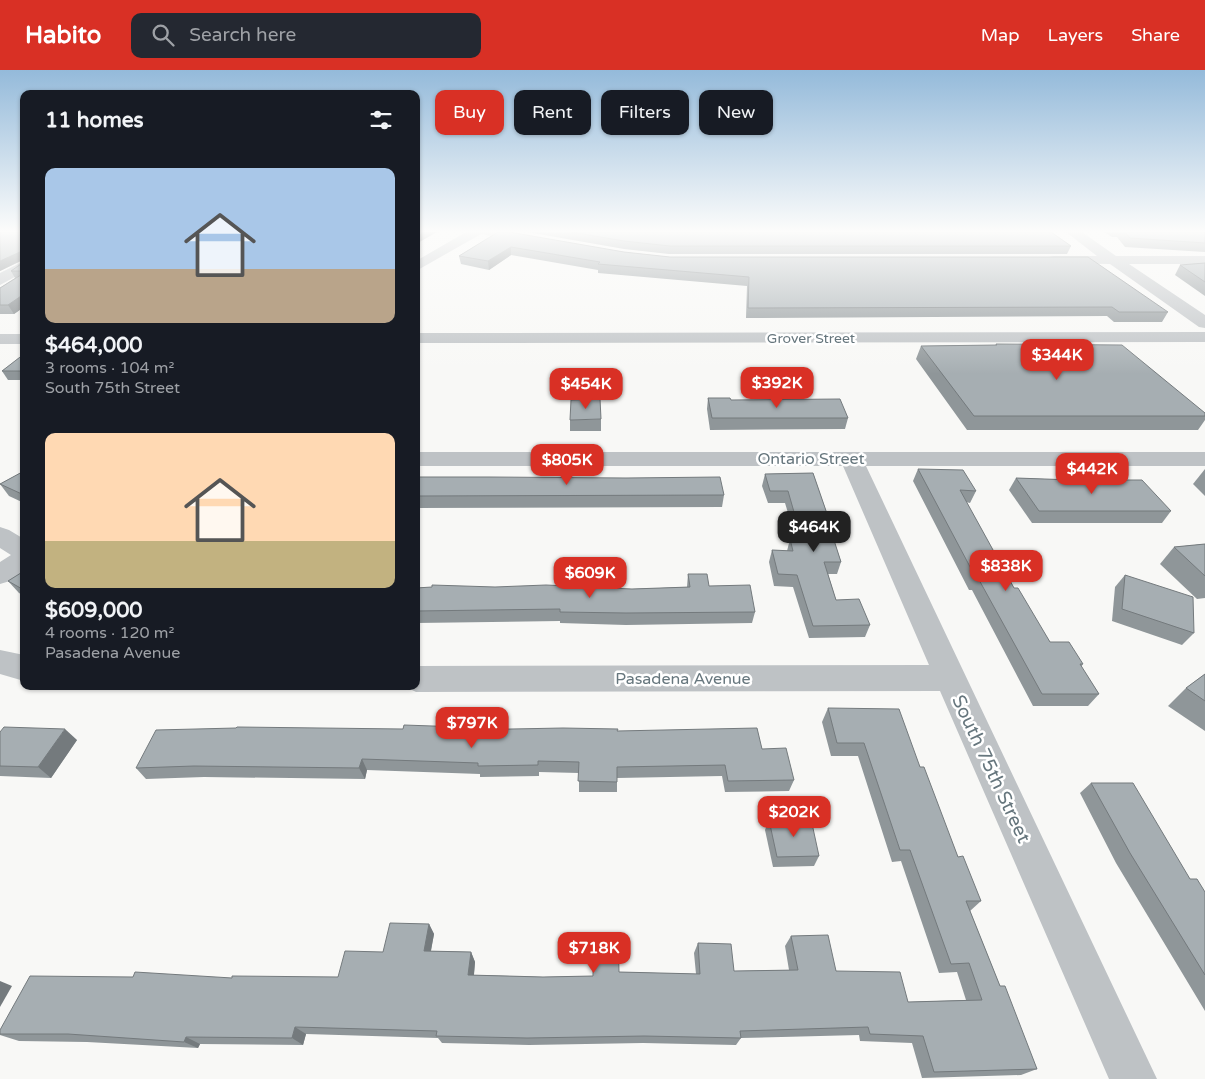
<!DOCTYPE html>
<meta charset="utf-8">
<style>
:root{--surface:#171b24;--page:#242831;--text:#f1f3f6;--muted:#9ea1a6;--accent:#d93025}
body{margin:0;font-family:"Varela Round",sans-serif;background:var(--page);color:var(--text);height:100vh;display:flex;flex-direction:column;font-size:19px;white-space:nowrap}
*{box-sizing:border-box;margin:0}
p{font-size:16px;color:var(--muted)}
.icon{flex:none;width:28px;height:28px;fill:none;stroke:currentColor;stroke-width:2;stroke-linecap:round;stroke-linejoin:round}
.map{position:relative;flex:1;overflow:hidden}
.details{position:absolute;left:20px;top:20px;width:400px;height:600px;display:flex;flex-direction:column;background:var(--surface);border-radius:10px;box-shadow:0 1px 4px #0004}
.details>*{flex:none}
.guide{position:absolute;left:435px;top:20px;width:475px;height:45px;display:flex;gap:10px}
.price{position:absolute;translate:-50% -42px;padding:0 11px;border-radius:10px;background:var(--accent);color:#fff;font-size:16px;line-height:32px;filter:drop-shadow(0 1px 2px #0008)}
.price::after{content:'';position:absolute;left:50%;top:30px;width:15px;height:11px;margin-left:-8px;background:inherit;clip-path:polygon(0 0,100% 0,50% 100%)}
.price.on{background:#222;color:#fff}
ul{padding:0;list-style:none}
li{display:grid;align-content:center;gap:10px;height:265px;padding:0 25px}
li span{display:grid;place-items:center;height:155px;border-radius:10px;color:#555}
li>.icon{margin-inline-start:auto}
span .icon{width:90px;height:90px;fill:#fffc;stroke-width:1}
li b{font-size:21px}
h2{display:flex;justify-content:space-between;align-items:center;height:60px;padding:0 25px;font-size:21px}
.tag{padding:0 18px;border-radius:10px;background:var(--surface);box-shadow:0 1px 4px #0004;font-size:18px;line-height:45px}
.tag.on{background:var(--accent);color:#fff}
header{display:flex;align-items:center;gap:30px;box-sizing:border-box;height:70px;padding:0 25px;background:var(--accent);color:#fff}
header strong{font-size:24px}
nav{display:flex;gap:28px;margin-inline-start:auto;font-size:18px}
.search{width:350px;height:45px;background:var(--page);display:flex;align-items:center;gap:12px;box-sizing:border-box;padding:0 18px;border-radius:10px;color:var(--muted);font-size:19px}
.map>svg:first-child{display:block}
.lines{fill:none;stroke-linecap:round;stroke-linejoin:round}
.minor{fill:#bec2c5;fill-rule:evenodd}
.tertiary{fill:#bec2c5;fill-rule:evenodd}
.wall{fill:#8f9699}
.shaded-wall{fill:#747a7d}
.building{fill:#a6aeb2;stroke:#747a7d}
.labels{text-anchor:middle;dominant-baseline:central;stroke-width:5;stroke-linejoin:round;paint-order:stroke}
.far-street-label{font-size:14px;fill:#66767d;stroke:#fff}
.street-label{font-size:16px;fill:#66767d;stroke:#fff}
.near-street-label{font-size:19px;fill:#66767d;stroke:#fff}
</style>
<header>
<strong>Habito</strong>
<div class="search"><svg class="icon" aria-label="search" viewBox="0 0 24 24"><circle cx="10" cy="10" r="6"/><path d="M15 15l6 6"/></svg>Search here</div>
<nav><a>Map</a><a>Layers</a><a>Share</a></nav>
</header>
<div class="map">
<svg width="1205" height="1009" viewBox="0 0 1205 1009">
<rect width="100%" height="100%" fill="#f8f8f6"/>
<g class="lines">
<g class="minor">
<path d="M466,162H512L537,167L539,170L532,174L481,164L416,201V191Z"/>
<path d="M1066,162H1082L1116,186H1205V194H1129L1205,245V258L1199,257L1110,194L1049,193L1047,190L1049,187L1054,186H1097Z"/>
<path d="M24,191V202L0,215V203Z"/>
<path d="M416,382H1205V396H866L1157,1009H1109L940,621L416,622L404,616H416V596L929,595L843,396H416Z"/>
<path d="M0,457L9,460L24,469V502L10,511L0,514V492L11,485L0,478Z"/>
<path d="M0,580L24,585V611L0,604Z"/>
</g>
<g class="tertiary">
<path d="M1205,262V272L416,273V263Z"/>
<rect x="0" y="264" width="24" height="10"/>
</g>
</g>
<g class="wall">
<path d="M0,162H24V237L14,244H0V218L15,208L11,201L21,194V191L0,201Z"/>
<path d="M498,162L624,182L1168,242L1162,252H1114L1107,246L746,248L747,216L598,203V200L511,185L489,200L461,194L459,186Z"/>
<path d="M527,162H1051L1071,176L1067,184H669L624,179Z"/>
<path d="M1104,162H1205V182L1125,177L1117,167H1112Z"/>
<path d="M1205,193V226L1175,205L1180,195Z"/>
<path d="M996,274L1205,343V350L1198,360H967L916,289L921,276L995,275Z"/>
<path d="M24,284V310H8L2,301Z"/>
<path d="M708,328L731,330L848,348L845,359L710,360L707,339Z"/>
<path d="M601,349V361H570V350Z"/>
<path d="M918,399L976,421L970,433L966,432L1014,518L1050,572L1083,594L1081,597L1099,624L1088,636H1033L972,520H969L913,411Z"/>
<path d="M1205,399V426L1193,414Z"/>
<path d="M24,401V433L9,426L0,414Z"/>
<path d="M813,403L834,464L833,467L841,492L837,504H828L836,530L870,555L865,567L809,568L793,517L774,516L769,492L772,480L787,481L790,469H796L785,433H768L762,416L765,404Z"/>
<path d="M416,407L724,425L722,437L416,438Z"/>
<path d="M1016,408L1073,410L1171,441L1162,453H1032L1009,420Z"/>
<path d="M1205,474V528L1197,529L1160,494L1174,477Z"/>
<path d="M24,501V526L19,523L8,511Z"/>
<path d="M688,504L755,542L752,553L626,555L560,553V551L416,553V518L495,517L632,519L687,517Z"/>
<path d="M1125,505L1194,563L1182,575L1112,551L1115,517Z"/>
<path d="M1205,604V661L1168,636L1186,618Z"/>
<path d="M828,638L920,697L958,787L981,831L970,841L1000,916L1037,999L1021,1005L922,1008L912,973L860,971L859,965L741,968L736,975L643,973L529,975L442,973L438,968L306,964L303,975L200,974L198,978L87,972L19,971L0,965V960L232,908L338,907L383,882L429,854L434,864L431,881L471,882L475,892L474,905L543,907L593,906L619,902L696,904L694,883L698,873L734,901L789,900L785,876L791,866L836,901L908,932L966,930L957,902L939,903L901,791L892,792L858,686H831L822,652Z"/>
<path d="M403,659L617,661L762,679L794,710L789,721L725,722L722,706L617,708V722H579V703L539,702V706L480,707V704L367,700L365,709L204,707L146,709L136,698Z"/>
<path d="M0,662L77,670L51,708L0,706Z"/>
<path d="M1091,713L1190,809L1205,822V941L1116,793L1080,723Z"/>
<path d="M769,750L819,786L814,796L773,797L765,760Z"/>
</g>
<g class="shaded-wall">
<path d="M425,162H437L416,174V167Z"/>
<path d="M511,177V185L489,200L488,191Z"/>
<path d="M20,182L24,189L0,201V191Z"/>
<path d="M24,224V237L14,244L8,235Z"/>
<path d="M65,659L77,670L51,708L38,697Z"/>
<path d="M362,689L367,700L365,709L359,698Z"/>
<path d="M429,854L434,864L429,890L424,881Z"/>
<path d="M471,882L475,892L473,914L468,905Z"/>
<path d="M0,911L12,916L0,937Z"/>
<path d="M295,957L306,964L303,975L292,968Z"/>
<path d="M186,967L200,974L198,978L184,972Z"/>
</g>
<g class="building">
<path d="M0,162H24V201H11L21,194L20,182L0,191Z"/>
<path d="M416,162H425L416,167Z"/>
<path d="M498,162H509L624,182L670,187H1088L1168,242H1119L1112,237L748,238L749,207L598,194L600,192L511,177L488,191L459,186Z"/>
<path d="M571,162H1051L1071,176H670L624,171Z"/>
<path d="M1125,162H1205V173L1130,168Z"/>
<path d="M1205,193V212L1180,195Z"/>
<path d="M24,203V224L8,235H0V218Z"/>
<path d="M996,274L1122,275L1205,343V346H974L921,276L997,275Z"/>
<path d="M24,284V301H2Z"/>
<path d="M708,328H730L731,330L840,329L848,348H712Z"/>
<path d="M600,329L601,349L570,350L571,330Z"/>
<path d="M918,399L963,400L976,421L960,420L1014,518H1018L1050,572H1069L1083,594H1080L1099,624H1042L978,508H976Z"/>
<path d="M24,401V425L0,414Z"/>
<path d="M813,403L834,464H832L841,492H824L836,530L859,529L870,555L813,556L797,505L778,504L772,480L793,481L790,469L802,470L788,421H770L765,404Z"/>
<path d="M416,407H489L626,408L720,407L724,425L416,426Z"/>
<path d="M1016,408L1073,410H1142L1171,441H1039Z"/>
<path d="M1205,474V506L1174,477Z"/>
<path d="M24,501V520L8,511Z"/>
<path d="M688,504H707L709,516L750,515L755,542L626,543L560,542V539L416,541V518L432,517V515L495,517L546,515L632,519L690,517Z"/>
<path d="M1125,505L1193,527L1194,563L1122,539Z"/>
<path d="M1205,604V631L1186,618Z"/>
<path d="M828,638L899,639L920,697H924L958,787L963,786L981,831H966L1000,916H1005L1037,999L934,1002L923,966L870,964L868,957L740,961L741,968L644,966L527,968L436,966L437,961L295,957L292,968L186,967L184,972L68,964H0V960L30,906L133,907L135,902L232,908V906L338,907L345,881L383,882L390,853L429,854L424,881L471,882L468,905L543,907L593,906V865H618L619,902L700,904L698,873L731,874L734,901L798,900L791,866L828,865L836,901L900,902L908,932L982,930L969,893L951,894L910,780H900L864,673H837Z"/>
<path d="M404,655L461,657V660L563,658L618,659L617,661L757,658L762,679L786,678L794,710L728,711L725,695L617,697V712L578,711L579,692L538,691V695L478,696V693L362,689L359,698L194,696L136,698L156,660L236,658L237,657L403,659Z"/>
<path d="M4,657L65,659L38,697L0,696V662Z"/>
<path d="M1091,713H1133L1190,809H1197L1205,822V905L1130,783Z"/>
<path d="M811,749L819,786L777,787L769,750Z"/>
</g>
<linearGradient id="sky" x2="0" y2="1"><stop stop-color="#94bada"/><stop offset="0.53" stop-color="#fcfcfb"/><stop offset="1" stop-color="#fcfcfb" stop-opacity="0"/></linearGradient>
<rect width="1205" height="304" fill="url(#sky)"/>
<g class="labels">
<g class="far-street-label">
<text x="811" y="268">Grover Street</text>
</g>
<g class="street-label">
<text x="811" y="389">Ontario Street</text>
<text x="683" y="609">Pasadena Avenue</text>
</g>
<g class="near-street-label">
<text transform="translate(991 699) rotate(65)">South 75th Street</text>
</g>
</g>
</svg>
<b class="price" style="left:1057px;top:311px">$344K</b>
<b class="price" style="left:777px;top:339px">$392K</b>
<b class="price" style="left:586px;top:340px">$454K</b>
<b class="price" style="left:567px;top:416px">$805K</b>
<b class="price" style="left:1092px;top:425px">$442K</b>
<b class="price on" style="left:814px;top:483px">$464K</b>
<b class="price" style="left:1006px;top:522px">$838K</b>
<b class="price" style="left:590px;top:529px">$609K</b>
<b class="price" style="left:472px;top:679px">$797K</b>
<b class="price" style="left:794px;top:768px">$202K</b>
<b class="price" style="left:594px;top:904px">$718K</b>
<div class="guide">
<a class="tag on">Buy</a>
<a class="tag">Rent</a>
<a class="tag">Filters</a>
<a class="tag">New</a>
</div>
<section class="details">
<h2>11 homes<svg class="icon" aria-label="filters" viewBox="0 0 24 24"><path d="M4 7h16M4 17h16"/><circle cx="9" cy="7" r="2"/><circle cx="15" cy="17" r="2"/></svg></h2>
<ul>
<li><span style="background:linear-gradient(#a9c7e8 65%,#b9a48a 0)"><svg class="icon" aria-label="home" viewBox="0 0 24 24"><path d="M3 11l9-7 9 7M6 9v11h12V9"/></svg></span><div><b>$464,000</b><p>3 rooms · 104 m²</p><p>South 75th Street</p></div></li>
<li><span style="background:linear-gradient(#ffd9b3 70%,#c2b280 0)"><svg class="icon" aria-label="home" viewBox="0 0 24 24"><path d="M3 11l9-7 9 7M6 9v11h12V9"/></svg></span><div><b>$609,000</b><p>4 rooms · 120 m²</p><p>Pasadena Avenue</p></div></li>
</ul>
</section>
</div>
